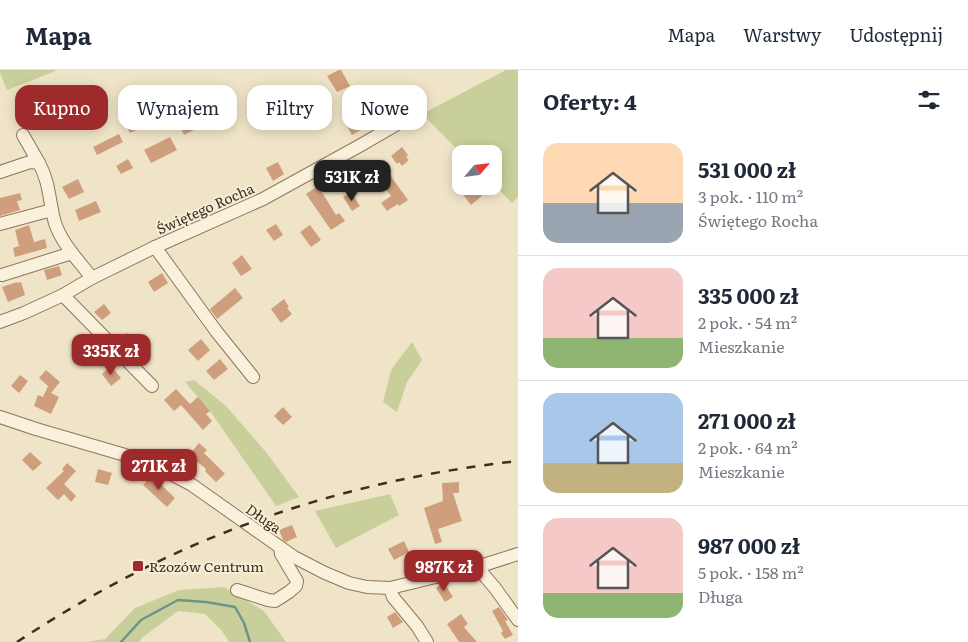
<!DOCTYPE html>
<html lang="pl">
<meta charset="utf-8">
<style>
:root{--surface:#fff;--page:#f6f6f7;--text:#1f2937;--muted:#747a83;--line:#e0e1e3;--accent:#9e2a2b}
body{margin:0;font-family:Literata,serif;background:var(--page);color:var(--text);height:100vh;display:flex;flex-direction:column;font-size:19px;white-space:nowrap}
*{box-sizing:border-box;margin:0}
p{font-size:16px;color:var(--muted)}
.icon{flex:none;width:28px;height:28px;fill:none;stroke:currentColor;stroke-width:2;stroke-linecap:round;stroke-linejoin:round}
.map{position:relative;flex:1;overflow:hidden}
.details{display:flex;flex-direction:column;background:var(--surface);width:450px}
.details>*{flex:none}
.guide{position:absolute;left:15px;top:15px;width:428px;height:45px;display:flex;gap:10px}
.needle{width:32px;rotate:62deg}
.controls{position:absolute;left:452px;top:75px;display:grid;gap:10px}
.controls a{display:grid;place-items:center;width:50px;height:50px;border-radius:10px;background:var(--surface);box-shadow:0 2px 12px #0003;font-size:25px}
.price{position:absolute;translate:-50% -42px;padding:0 11px;border-radius:10px;background:var(--accent);color:#fff;font-size:16px;line-height:32px;filter:drop-shadow(0 1px 2px #0008)}
.price::after{content:'';position:absolute;left:50%;top:30px;width:15px;height:11px;margin-left:-8px;background:inherit;clip-path:polygon(0 0,100% 0,50% 100%)}
.price.active{background:#222;color:#fff}
ul{padding:0;list-style:none}
li{display:flex;align-items:center;gap:15px;height:125px;padding:0 25px}
li+li{border-top:1px solid var(--line)}
li span{display:grid;place-items:center;flex:none;width:140px;height:100px;border-radius:15px;color:#555}
li>.icon{margin-inline-start:auto}
span .icon{width:60px;height:60px;fill:#fffc;stroke-width:1}
li b{font-size:21px}
h2{display:flex;justify-content:space-between;align-items:center;height:60px;padding:0 25px;font-size:21px}
.pill{padding:0 18px;border-radius:15px;background:var(--surface);box-shadow:0 2px 12px #0003;font-size:18px;line-height:45px}
.pill.active{background:var(--accent);color:#fff}
header{display:flex;align-items:center;gap:30px;box-sizing:border-box;height:70px;padding:0 25px;background:var(--surface);border-bottom:1px solid var(--line)}
header strong{font-size:24px}
nav{display:flex;gap:28px;margin-inline-start:auto;font-size:18px}
main{display:flex;flex:1;min-height:0}
.map>svg:first-child{display:block}
.green{fill:#c9cf9b}
.lines{fill:none;stroke-linecap:round;stroke-linejoin:round}
.stream{stroke:#6f938a;stroke-width:2.5}
.building{fill:#cf9f7d}
.minor-casing{stroke:#8d765c;stroke-width:14}
.minor{stroke:#faf1dc;stroke-width:12}
.rail{stroke:#3d2e20;stroke-width:2.5;stroke-dasharray:9 9;stroke-linecap:butt}
.poi-dot{fill:#9e2a2b;stroke:#f7eed8;stroke-width:2}
.labels{text-anchor:middle;dominant-baseline:central;stroke-width:4;stroke-linejoin:round;paint-order:stroke}
.street-label{font-size:14px;fill:#3d2e20;stroke:#f7eed8}
.poi-label{font-size:14px;fill:#3d2e20;stroke:#f7eed8;text-anchor:start}
</style>
<header>
<strong>Mapa</strong>
<nav><a>Mapa</a><a>Warstwy</a><a>Udostępnij</a></nav>
</header>
<main>
<div class="map">
<svg width="518" height="572" viewBox="0 0 518 572">
<rect width="100%" height="100%" fill="#f0e4c8"/>
<g class="green">
<path d="M0,0H58L7,20L0,3Z"/>
<path d="M506,0H518V127L512,133L494,115V84H462L422,44Z"/>
<path d="M412,272L422,290L407,312L397,342L383,332L391,300Z"/>
<path d="M194,310L226,336L266,382L299,427L276,436L210,341L185,312Z"/>
<path d="M390,424L399,445L336,478L315,441Z"/>
<path d="M224,517L264,541L286,572H229L222,561L205,544L178,541L143,567L139,572H87L105,569L135,538L179,520Z"/>
</g>
<g class="lines">
<path class="stream" d="M121,572L141,550L178,530L206,532L235,537L244,553L250,572"/>
</g>
<g class="building">
<path d="M339,0H341L350,16L337,22L327,6Z"/>
<path d="M156,36L162,48L130,63L124,52Z"/>
<path d="M361,43L368,56L352,65L346,54L352,51L351,48Z"/>
<path d="M190,47L196,59L184,65L178,53Z"/>
<path d="M119,64L123,72L97,85L93,77Z"/>
<path d="M170,67L177,80L151,93L144,80Z"/>
<path d="M402,77L408,85L406,87L409,90L402,96L399,92L397,94L391,86Z"/>
<path d="M128,89L133,98L121,104L116,96Z"/>
<path d="M278,92L284,104L273,111L266,98Z"/>
<path d="M363,98L370,108L357,116L350,106Z"/>
<path d="M390,105L408,130L399,136L398,134L387,141L381,133L391,126L380,112Z"/>
<path d="M78,109L84,122L69,129L62,117Z"/>
<path d="M318,116L336,145L339,143L345,151L331,160L306,124Z"/>
<path d="M470,116H475L482,126L471,135L461,122Z"/>
<path d="M351,122L360,136L352,141L343,127Z"/>
<path d="M20,123L22,130L17,131L20,140L0,146V128Z"/>
<path d="M96,131L101,142L79,151L75,140Z"/>
<path d="M276,154L283,165L274,171L266,160Z"/>
<path d="M29,155L34,172L45,169L47,178L15,187L13,178L19,176L15,160Z"/>
<path d="M310,155L321,170L311,177L300,162Z"/>
<path d="M242,185L252,199L241,206L232,193Z"/>
<path d="M59,196L62,205L47,210L44,200Z"/>
<path d="M162,203L168,213L154,222L148,212Z"/>
<path d="M17,212V213L21,212L25,225L8,232L2,217Z"/>
<path d="M235,218L243,228L217,249L210,239Z"/>
<path d="M284,229L289,237L287,238L292,244L281,253L271,239Z"/>
<path d="M104,234L111,243L102,250L94,242Z"/>
<path d="M127,263L136,274L129,280L119,269Z"/>
<path d="M201,269L210,280L198,291L188,280Z"/>
<path d="M220,289L228,299L214,310L206,301Z"/>
<path d="M111,296L121,308L111,316L102,304Z"/>
<path d="M46,300L60,312L51,323L59,327L51,344L34,336L38,325L43,327L48,316L39,308Z"/>
<path d="M20,305L28,311L19,323L11,316Z"/>
<path d="M176,319L190,334L198,327L210,341L206,344L212,351L203,360L181,335L174,341L164,330Z"/>
<path d="M283,337L292,347L283,355L274,346Z"/>
<path d="M199,373L207,380L204,383L225,404L216,412L205,401L206,399L189,385Z"/>
<path d="M30,382L42,393L33,401L22,390Z"/>
<path d="M67,393L76,401L64,414L76,426L71,432L64,424L58,430L46,418L64,401L62,399Z"/>
<path d="M98,399L112,403L108,415L95,412Z"/>
<path d="M152,406L175,428L167,437L143,415Z"/>
<path d="M459,412V423H453L462,451L438,459L442,472L435,474L424,438L443,431L442,413Z"/>
<path d="M292,455L297,467L286,472L283,470L279,460Z"/>
<path d="M404,471L409,482L394,490L388,479Z"/>
<path d="M444,513L453,527L445,532L436,518Z"/>
<path d="M499,537L508,550L505,551L513,565L505,569L501,563L503,561L492,541Z"/>
<path d="M395,542L403,552L393,558L387,547Z"/>
<path d="M461,544L468,554L464,557L477,572H459L447,554Z"/>
</g>
<g class="lines">
<defs>
<g id="minor">
<path d="M23,65L39,93"/>
<path d="M0,102L30,92L39,93C50,113 49,132 55,153C62,174 79,191 92,208"/>
<path d="M0,154L52,140"/>
<path d="M155,177L216,261L253,307"/>
<path d="M2,205L72,183"/>
<path d="M63,225L152,316"/>
<path d="M0,252L24,243L63,225L92,208L155,177L263,129L361,75L418,42"/>
<path d="M0,347L36,359L125,385L158,397L192,415L294,487L325,503L349,513L367,517L390,518L477,497L518,484"/>
<path d="M477,497L495,518L518,550"/>
<path d="M390,518L393,527L417,556L427,572"/>
<path d="M237,520L268,530L275,531L289,522L296,516L297,511L281,484L280,477"/>
</g>
</defs>
<use href="#minor" class="minor-casing"/>
<use href="#minor" class="minor"/>
<path class="rail" d="M17,572C81,530 150,492 221,464C316,426 417,402 518,391"/>
</g>
<rect class="poi-dot" x="132" y="490" width="12" height="12" rx="2.5"/>
<g class="labels">
<g class="street-label">
<text transform="translate(205 138) rotate(-24)">Świętego Rocha</text>
<text transform="translate(264 448) rotate(35)">Długa</text>
</g>
<g class="poi-label">
<text x="149" y="496">Rzozów Centrum</text>
</g>
</g>
</svg>
<div class="controls">
<a><svg class="needle" viewBox="-14 -14 28 28"><path d="M0-13l5 13h-10z" fill="#e53935"/><path d="M0 13l5-13h-10z" fill="#747a83"/></svg></a>
</div>
<b class="price active" style="left:352px;top:132px">531K zł</b>
<b class="price" style="left:111px;top:306px">335K zł</b>
<b class="price" style="left:159px;top:421px">271K zł</b>
<b class="price" style="left:444px;top:522px">987K zł</b>
<div class="guide">
<a class="pill active">Kupno</a>
<a class="pill">Wynajem</a>
<a class="pill">Filtry</a>
<a class="pill">Nowe</a>
</div>
</div>
<section class="details">
<h2>Oferty: 4<svg class="icon" aria-label="filters" viewBox="0 0 24 24"><path d="M4 7h16M4 17h16"/><circle cx="9" cy="7" r="2"/><circle cx="15" cy="17" r="2"/></svg></h2>
<ul>
<li><span style="background:linear-gradient(#ffd9b3 60%,#9aa5b1 0)"><svg class="icon" aria-label="home" viewBox="0 0 24 24"><path d="M3 11l9-7 9 7M6 9v11h12V9"/></svg></span><div><b>531 000 zł</b><p>3 pok. · 110 m²</p><p>Świętego Rocha</p></div></li>
<li><span style="background:linear-gradient(#f6c9c9 70%,#8fb573 0)"><svg class="icon" aria-label="home" viewBox="0 0 24 24"><path d="M3 11l9-7 9 7M6 9v11h12V9"/></svg></span><div><b>335 000 zł</b><p>2 pok. · 54 m²</p><p>Mieszkanie</p></div></li>
<li><span style="background:linear-gradient(#a9c7e8 70%,#c2b280 0)"><svg class="icon" aria-label="home" viewBox="0 0 24 24"><path d="M3 11l9-7 9 7M6 9v11h12V9"/></svg></span><div><b>271 000 zł</b><p>2 pok. · 64 m²</p><p>Mieszkanie</p></div></li>
<li><span style="background:linear-gradient(#f6c9c9 75%,#8fb573 0)"><svg class="icon" aria-label="home" viewBox="0 0 24 24"><path d="M3 11l9-7 9 7M6 9v11h12V9"/></svg></span><div><b>987 000 zł</b><p>5 pok. · 158 m²</p><p>Długa</p></div></li>
</ul>
</section>
</main>
